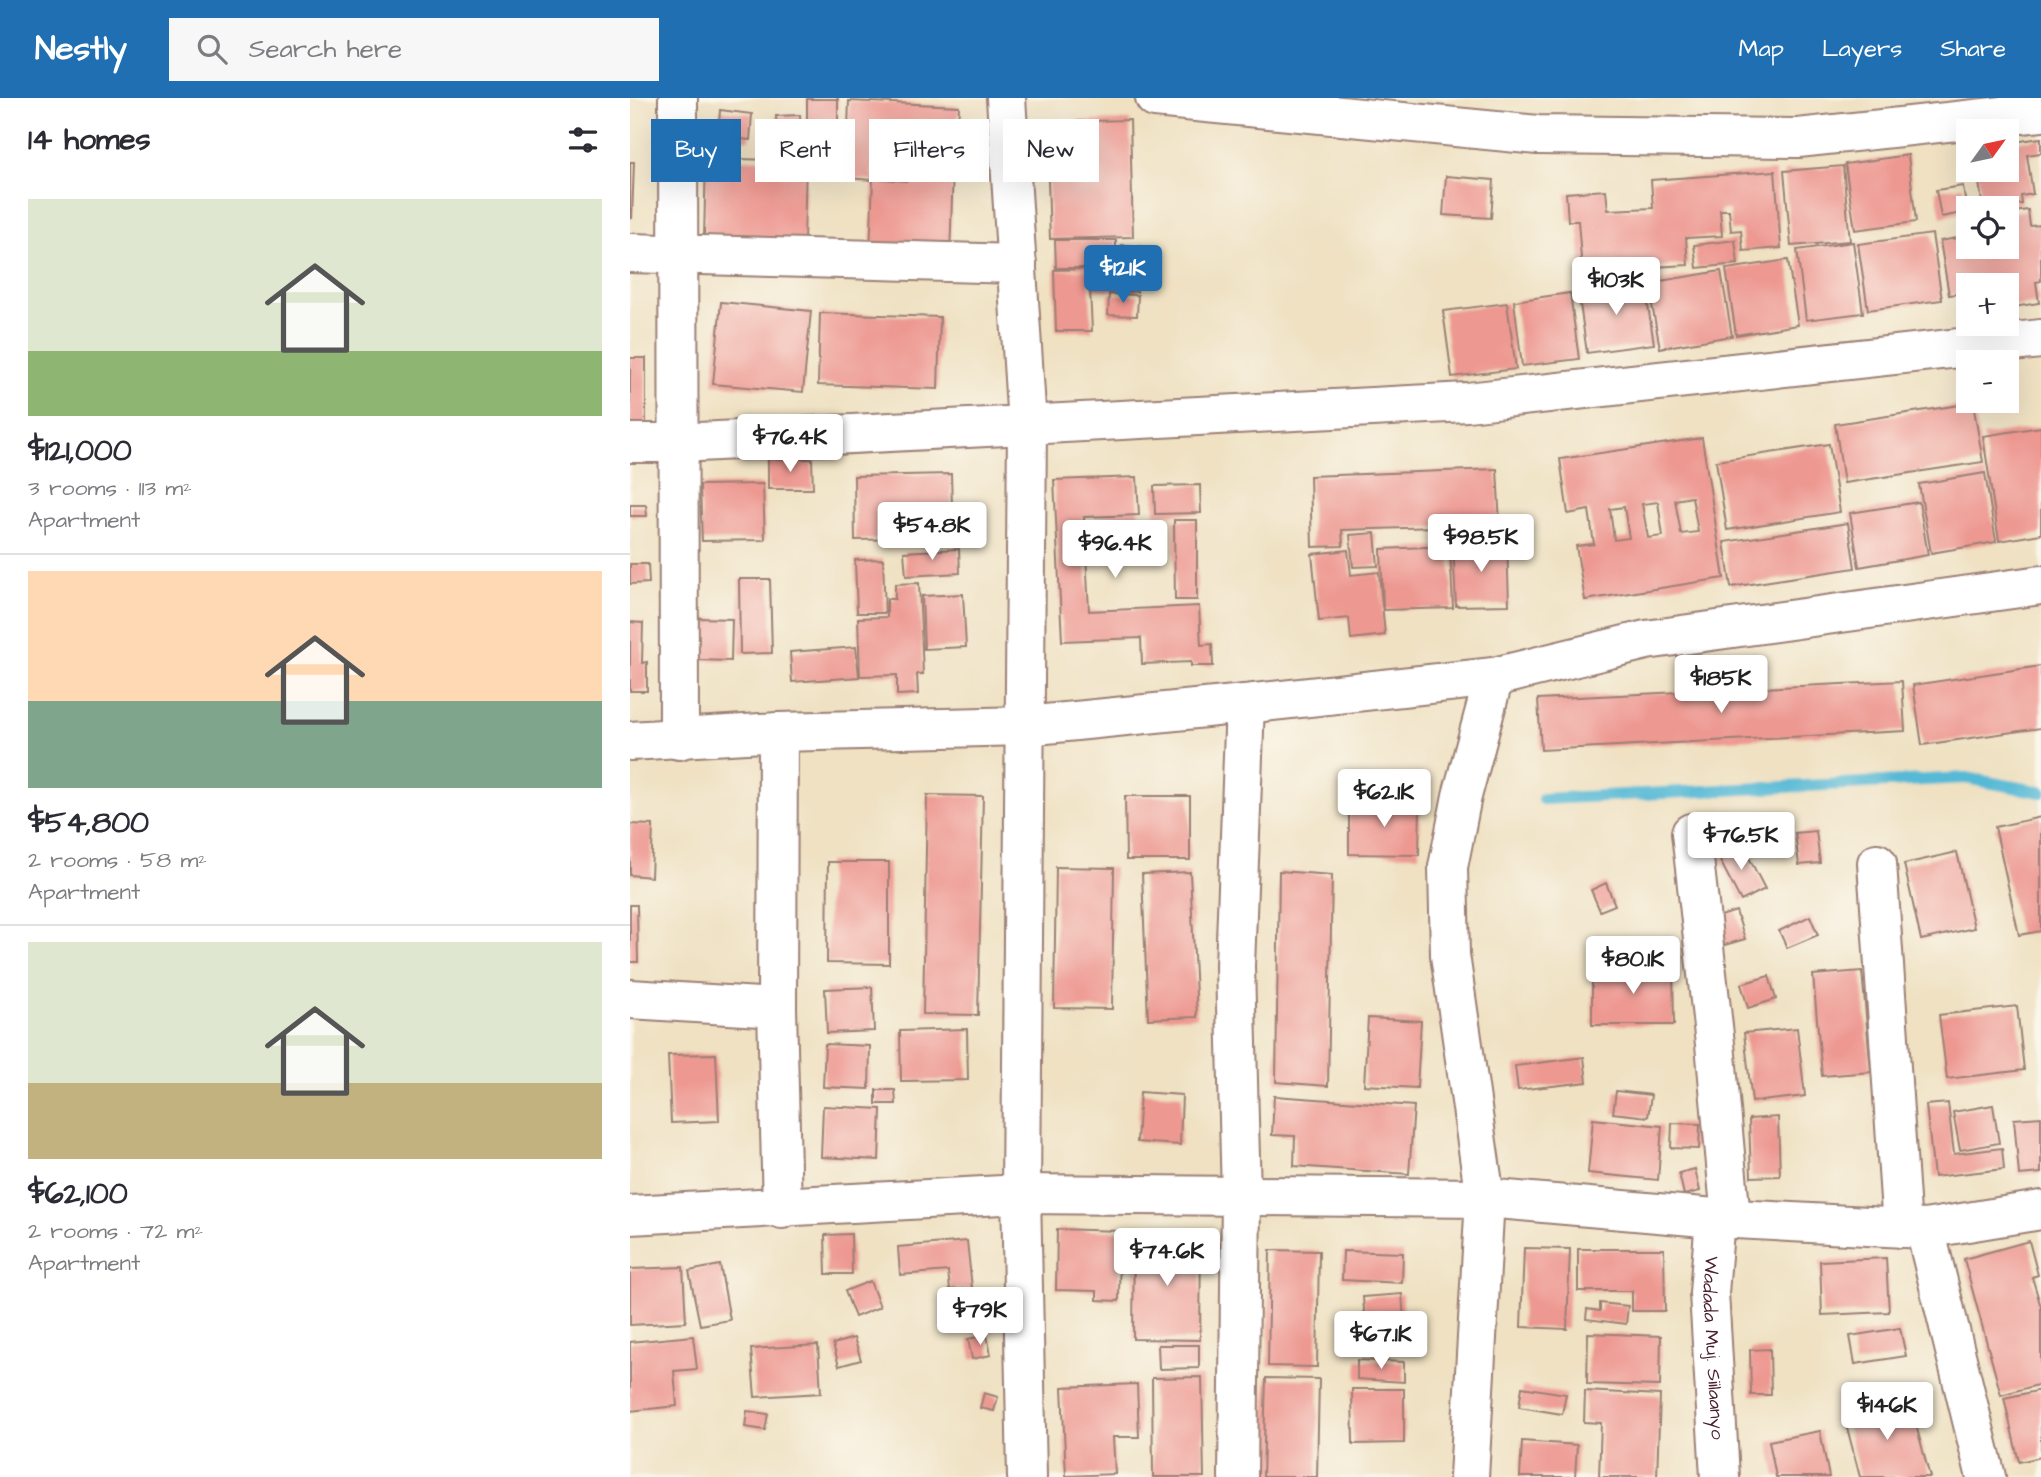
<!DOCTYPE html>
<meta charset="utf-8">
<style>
:root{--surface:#fff;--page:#f7f7f7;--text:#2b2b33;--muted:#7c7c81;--line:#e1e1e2;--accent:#1f6fb2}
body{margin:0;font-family:"Architects Daughter",sans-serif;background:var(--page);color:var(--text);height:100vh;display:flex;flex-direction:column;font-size:26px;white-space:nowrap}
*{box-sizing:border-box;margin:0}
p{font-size:23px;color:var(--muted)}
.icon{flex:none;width:38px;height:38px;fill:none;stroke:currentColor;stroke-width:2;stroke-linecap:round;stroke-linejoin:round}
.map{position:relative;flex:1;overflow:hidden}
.side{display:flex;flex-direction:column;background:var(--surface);width:630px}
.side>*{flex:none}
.banner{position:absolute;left:21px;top:21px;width:665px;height:63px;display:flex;gap:14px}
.needle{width:46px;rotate:57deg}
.buttons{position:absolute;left:1326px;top:21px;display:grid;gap:14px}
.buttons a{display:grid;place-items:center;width:63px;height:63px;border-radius:0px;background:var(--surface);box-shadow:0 7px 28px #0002;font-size:35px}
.price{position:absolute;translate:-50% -60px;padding:0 16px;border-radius:7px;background:#fff;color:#222;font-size:23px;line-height:46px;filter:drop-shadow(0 2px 4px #0008)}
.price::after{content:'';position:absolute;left:50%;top:42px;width:21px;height:16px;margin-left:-10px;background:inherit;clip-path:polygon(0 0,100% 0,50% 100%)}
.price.current{background:var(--accent);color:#fff}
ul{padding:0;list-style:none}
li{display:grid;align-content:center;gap:14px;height:371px;padding:0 28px}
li+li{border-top:2px solid var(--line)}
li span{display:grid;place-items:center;height:217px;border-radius:0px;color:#555}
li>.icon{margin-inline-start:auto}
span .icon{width:126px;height:126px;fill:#fffc;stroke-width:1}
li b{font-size:30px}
h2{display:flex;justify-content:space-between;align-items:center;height:84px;padding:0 28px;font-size:30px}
.chip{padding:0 24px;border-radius:0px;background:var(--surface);box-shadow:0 7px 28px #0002;font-size:24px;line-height:63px}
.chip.current{background:var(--accent);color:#fff}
header{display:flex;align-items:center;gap:42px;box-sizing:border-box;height:98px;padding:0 35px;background:var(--accent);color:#fff}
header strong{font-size:33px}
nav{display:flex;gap:38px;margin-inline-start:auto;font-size:24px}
.search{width:490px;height:63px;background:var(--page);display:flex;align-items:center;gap:18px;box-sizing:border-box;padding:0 24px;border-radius:0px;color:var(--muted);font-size:26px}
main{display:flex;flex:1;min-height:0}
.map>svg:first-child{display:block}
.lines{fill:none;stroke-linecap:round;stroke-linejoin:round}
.stream{stroke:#57b9d5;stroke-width:12}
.building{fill:#ed9891;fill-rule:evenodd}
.minor-casing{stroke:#9c8076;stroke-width:42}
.highway-casing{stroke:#9c8076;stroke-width:42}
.minor{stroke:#fff;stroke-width:38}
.highway{stroke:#fff;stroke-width:38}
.labels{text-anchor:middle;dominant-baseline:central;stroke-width:5;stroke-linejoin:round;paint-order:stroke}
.street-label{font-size:19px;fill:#4a1f2b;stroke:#fbf7ec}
</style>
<header>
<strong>Nestly</strong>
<div class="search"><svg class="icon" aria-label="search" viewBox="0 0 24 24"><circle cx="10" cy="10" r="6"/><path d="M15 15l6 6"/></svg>Search here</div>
<nav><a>Map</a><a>Layers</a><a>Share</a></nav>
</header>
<main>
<section class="side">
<h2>14 homes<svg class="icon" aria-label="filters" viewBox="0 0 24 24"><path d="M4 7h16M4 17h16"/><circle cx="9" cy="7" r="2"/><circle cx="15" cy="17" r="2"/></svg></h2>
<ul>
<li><span style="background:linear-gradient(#dfe7d0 70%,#8fb573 0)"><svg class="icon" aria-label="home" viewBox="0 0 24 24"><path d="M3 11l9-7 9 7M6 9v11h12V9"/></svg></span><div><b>$121,000</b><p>3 rooms · 113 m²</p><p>Apartment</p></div></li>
<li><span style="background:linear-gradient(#ffd9b3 60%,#7fa58c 0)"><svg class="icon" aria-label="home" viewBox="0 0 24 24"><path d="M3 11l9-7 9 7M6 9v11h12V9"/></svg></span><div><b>$54,800</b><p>2 rooms · 58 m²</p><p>Apartment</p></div></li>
<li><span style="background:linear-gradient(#dfe7d0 65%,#c2b280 0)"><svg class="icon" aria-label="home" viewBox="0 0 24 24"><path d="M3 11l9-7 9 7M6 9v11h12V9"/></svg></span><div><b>$62,100</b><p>2 rooms · 72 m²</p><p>Apartment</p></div></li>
</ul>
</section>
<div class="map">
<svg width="1411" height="1379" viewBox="0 0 1411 1379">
<rect width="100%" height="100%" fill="#fbf7ec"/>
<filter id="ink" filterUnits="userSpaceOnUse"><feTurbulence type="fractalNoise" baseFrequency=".0143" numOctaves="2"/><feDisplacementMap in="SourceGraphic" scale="14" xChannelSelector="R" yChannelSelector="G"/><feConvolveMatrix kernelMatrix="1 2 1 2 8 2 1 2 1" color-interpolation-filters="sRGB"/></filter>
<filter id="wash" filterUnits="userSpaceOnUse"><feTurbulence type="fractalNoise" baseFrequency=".00686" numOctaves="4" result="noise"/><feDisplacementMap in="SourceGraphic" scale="28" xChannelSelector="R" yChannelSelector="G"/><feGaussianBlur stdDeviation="1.57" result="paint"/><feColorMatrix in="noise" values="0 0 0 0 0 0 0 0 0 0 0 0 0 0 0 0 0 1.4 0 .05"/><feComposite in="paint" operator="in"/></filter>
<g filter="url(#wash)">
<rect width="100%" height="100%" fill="#efe1c2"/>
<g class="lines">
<path class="stream" d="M913,701L1336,680L1411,694"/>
</g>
<g id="blocks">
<g class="building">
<path d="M177,1H208V60L177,61Z"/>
<path d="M219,3L329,8L327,46L278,44L276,68L243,66L242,82L216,80Z"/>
<path d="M90,12L122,16L120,42L88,39Z"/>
<path d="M170,17L171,42L147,43L146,18Z"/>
<path d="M500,22L503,139L420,141L416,24Z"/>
<path d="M1411,40V55L1397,57L1403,96L1391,98L1392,106L1366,109L1364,103L1352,104L1347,72H1377V45Z"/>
<path d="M1278,57L1286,124L1225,132L1215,66Z"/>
<path d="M76,60L176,63L174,143L74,140Z"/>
<path d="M0,64H4L2,120H0Z"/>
<path d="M276,68L323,70L320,159L240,155L243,80L276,83Z"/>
<path d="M1213,68L1220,143L1161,148L1154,73Z"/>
<path d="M1145,73L1151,150L1113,153L1111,132L1101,133L1099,112H1090L1092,138L1056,140L1058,167L952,173L948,123H938L936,95L976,92L978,112L1023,110L1021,82Z"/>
<path d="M816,78L864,82L861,120L813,117Z"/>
<path d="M1333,88L1337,114L1311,119L1306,92Z"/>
<path d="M1398,112L1400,128L1411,127V183L1406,184L1409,205L1377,210V187H1339V194L1319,197L1310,143L1333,139L1330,121L1339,120V149H1377V115Z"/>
<path d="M1302,136L1312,202L1238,212L1228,146Z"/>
<path d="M425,142H486V170H426Z"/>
<path d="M1105,142L1108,166L1067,170L1064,147Z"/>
<path d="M1223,144L1233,215L1176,222L1167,152Z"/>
<path d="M492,147L519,149L518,173L491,171Z"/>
<path d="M1158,162L1168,227L1106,237L1096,171Z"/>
<path d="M459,171L462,233H426L424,172Z"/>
<path d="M463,172L509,175L507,194L462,191Z"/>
<path d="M1091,173L1102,238L1030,250L1018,185Z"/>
<path d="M1014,182L1024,246L957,255L948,192Z"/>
<path d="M940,195L949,261L892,268L884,203Z"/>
<path d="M479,196L508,197L507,218L478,217Z"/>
<path d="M91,204L181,213L173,294L83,286Z"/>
<path d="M877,205L886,271L822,279L813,213Z"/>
<path d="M190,215L310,219L308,291L188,287Z"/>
<rect x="0" y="260" width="16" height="67"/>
<path d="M1343,305L1353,364L1214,385L1205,326Z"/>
<path d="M1411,329V436L1369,443L1353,338Z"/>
<path d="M1072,340L1094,480L955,502L946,448L964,446L959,412L938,416L930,361ZM1062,399L1068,434L1051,436L1045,402ZM1028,404L1033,438L1018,440L1012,406ZM994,409L999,440L984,442L980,411Z"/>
<path d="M1199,346L1210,414L1097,432L1086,363Z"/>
<path d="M138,361H182L183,391H138Z"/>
<path d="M867,371L870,427L712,432L713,448L682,449L680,378Z"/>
<path d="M1355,375L1366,444L1301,455L1289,386Z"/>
<path d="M321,376L323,440L225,442L224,378Z"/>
<path d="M507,379L509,417L454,419L459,513L569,508L571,547L582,546L583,568H561V564L512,566L511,540L432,543L424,382Z"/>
<path d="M133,386L135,442L72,443L70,387Z"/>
<path d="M570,387L571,415L525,416L524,388Z"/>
<path d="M1289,404L1298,457L1229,469L1220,415Z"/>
<path d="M0,407H16L17,418H0Z"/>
<path d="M544,422H567V502H545Z"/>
<path d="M1218,425L1225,470L1101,489L1094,444Z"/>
<path d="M745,435L748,468L723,469L720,437Z"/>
<path d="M877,444L879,507L826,508L823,445Z"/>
<path d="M820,448L823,510L753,512L751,451Z"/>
<path d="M329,451L330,475L276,478L274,454Z"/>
<path d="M718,452L721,477L749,474L755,537L721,541L719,520L689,523L682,456Z"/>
<path d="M253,461L255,515H227L225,462Z"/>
<path d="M0,466H18L19,485L0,486Z"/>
<path d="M109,481H140L142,555L110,556Z"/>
<path d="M289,485L293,576H287L288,596L267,597V577L230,578L228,520L257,519V501H265V486Z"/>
<path d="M333,496L336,549L294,551L292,498Z"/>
<path d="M68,520L102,521L101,563L67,562Z"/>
<path d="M0,524L13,525L12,565L17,564V593H0Z"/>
<path d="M226,549L229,579L162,584L160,554Z"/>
<path d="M1411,568V630L1292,647L1283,587Z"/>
<path d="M1272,583L1275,633L911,652L908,601Z"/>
<path d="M297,697L353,698L348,917L293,916Z"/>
<path d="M495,698H560V762H496Z"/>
<path d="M719,705L790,706L789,757L719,756Z"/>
<path d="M1411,719V833L1389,837L1365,729Z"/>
<path d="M0,726L23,727L21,779L0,777Z"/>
<path d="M1186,733L1190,765L1169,767L1165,735Z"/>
<path d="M1111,744L1135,791L1111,803L1087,757Z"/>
<path d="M1327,754L1344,830L1291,842L1274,766Z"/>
<path d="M198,764H259V866L197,865Z"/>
<path d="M426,769L484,770L482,911L424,910Z"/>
<path d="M649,773L702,777L698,988L646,984Z"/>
<path d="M560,774L567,919L518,921L512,776Z"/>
<path d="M976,785L985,807L970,813L961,792Z"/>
<path d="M0,807H7L8,864H0Z"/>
<path d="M1106,813L1115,841L1091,848L1082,821Z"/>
<path d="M1180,818L1188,837L1157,850L1149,833Z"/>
<path d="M962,869H1043L1044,927H962Z"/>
<path d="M1232,873L1241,974L1192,978L1183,877Z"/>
<path d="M1139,878L1146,901L1118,910L1111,886Z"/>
<path d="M242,889L244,933L197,935L195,891Z"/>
<path d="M1387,908L1394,972L1317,981L1309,917Z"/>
<path d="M738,920L791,923L787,990L734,987Z"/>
<path d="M1167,930L1175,998L1122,1004L1114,935Z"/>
<path d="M337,931L338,982L271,983L270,933Z"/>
<path d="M195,946L240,948L239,991L193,989Z"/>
<path d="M86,956L89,1023L41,1025L38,957Z"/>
<path d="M954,959L957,984L888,992L885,968Z"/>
<path d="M246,992H265L266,1006H246Z"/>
<path d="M986,993L1021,997L1018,1019L983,1015Z"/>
<path d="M510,994L552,997L550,1047L507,1044Z"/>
<path d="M644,998L784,1008L779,1076L664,1068L665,1038L642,1037Z"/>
<path d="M1318,1005L1324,1056L1372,1050L1374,1071L1304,1079L1296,1007Z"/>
<path d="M1363,1007L1369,1045L1330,1052L1323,1014Z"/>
<path d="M193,1008L251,1011L249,1062L191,1059Z"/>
<path d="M1148,1019L1150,1078L1121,1079L1119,1021Z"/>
<path d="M1411,1019V1075L1389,1077L1384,1021Z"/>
<path d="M963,1021L1032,1028L1028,1082L958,1075Z"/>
<path d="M1042,1025L1070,1026L1069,1051L1041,1050Z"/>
<path d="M1065,1071L1070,1093L1054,1097L1049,1075Z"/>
<path d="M427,1131L490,1133L489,1203L467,1202V1193L426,1192Z"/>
<path d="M221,1136L222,1176H196L195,1137Z"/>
<path d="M504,1137L571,1139L570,1242L503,1241Z"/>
<path d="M337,1143L342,1190L320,1192L318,1173L270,1177L268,1149Z"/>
<path d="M1399,1143L1408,1177L1402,1179L1411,1209V1286L1371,1297L1334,1161Z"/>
<path d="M894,1150L940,1151L937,1231L891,1229Z"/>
<path d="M948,1151H1034L1035,1213H1002V1193H948Z"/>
<path d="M640,1152L689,1153L687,1269L638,1268Z"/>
<path d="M713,1153L773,1155L772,1185L712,1182Z"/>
<path d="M1256,1160L1259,1214L1192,1217L1190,1163Z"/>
<path d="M90,1167L100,1222L70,1227L59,1173Z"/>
<path d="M53,1169L56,1224L0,1227V1171Z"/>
<path d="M240,1183L250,1209L225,1219L215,1193Z"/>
<path d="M772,1196L774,1222L735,1225L733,1199Z"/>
<path d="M970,1205L998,1208L996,1226L956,1221L957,1211L970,1213Z"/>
<path d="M1270,1230L1276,1258L1225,1266L1220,1238Z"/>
<path d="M958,1235L1031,1238L1030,1288L957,1286Z"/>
<path d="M357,1237L361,1257L342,1261L338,1241Z"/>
<path d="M63,1238L67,1271L44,1273L47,1308L0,1313V1244Z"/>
<path d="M224,1240L231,1262L209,1268L203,1246Z"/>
<path d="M188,1247L191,1295L125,1299L121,1251Z"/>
<path d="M528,1247H569V1270L529,1271Z"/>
<path d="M1140,1251L1141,1297H1121L1120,1252Z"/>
<path d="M727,1262L774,1264V1284L727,1281Z"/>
<path d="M572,1279L574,1379H523L522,1280Z"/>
<path d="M636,1280L689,1281L687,1379H633Z"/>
<path d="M507,1286L509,1339H483L485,1376L436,1378L432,1289Z"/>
<path d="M892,1289L936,1296L932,1316L889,1309Z"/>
<path d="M722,1291H774V1345L723,1346Z"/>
<path d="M1411,1292V1359L1389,1364L1374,1300Z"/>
<path d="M955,1293L1030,1297L1027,1379H969L971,1325L954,1324Z"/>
<path d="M354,1295L368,1299L364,1313L350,1310Z"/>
<path d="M1279,1301L1300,1379H1230L1214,1318Z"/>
<path d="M117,1313L138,1316L135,1332L115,1329Z"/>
<path d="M1190,1333L1199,1379H1146L1139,1343Z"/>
<path d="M892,1343L947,1347L945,1379H890Z"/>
</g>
</g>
</g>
<g filter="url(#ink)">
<use href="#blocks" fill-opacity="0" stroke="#9c8076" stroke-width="2"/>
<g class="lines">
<defs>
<g id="minor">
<path d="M48,0L49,642"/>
<path d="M376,0L397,327L391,1096L397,1379"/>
<path d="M525,0L908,37L1168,40L1411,14"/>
<path d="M0,155L387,166"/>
<path d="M0,345H49L837,304L1411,241"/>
<path d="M148,634L147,910L152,1111"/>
<path d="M1061,735L1085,946L1101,1121"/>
<path d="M1247,765L1272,1130"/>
<path d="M0,901L147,910"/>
<path d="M0,1117L391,1096L855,1100L1085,1120L1295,1131L1411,1112"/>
<path id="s1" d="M1085,1120L1079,1195L1090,1379"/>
<path d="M1295,1131L1356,1379"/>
<path d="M608,1379L611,1098L605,868L615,606"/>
<path d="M839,1379L855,1100L820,857L818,769L832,698L864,579"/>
</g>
<path id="highway" d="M0,643L148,634L396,628L615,606L864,579L1016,542L1411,487"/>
</defs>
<use href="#minor" class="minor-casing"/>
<use href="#highway" class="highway-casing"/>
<use href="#minor" class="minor"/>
<use href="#highway" class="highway"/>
</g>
</g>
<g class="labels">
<g class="street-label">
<text stroke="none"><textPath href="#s1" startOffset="130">Wadada Muj. Siilaanyo</textPath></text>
</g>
</g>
</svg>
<div class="buttons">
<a><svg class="needle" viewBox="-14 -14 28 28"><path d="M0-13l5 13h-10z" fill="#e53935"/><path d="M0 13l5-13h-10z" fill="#7c7c81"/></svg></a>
<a><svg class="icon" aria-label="locate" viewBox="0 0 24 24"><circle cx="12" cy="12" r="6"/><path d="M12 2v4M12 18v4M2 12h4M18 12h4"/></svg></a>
<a>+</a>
<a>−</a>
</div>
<b class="price current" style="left:493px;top:207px">$121K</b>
<b class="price" style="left:986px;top:219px">$103K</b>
<b class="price" style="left:160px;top:376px">$76.4K</b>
<b class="price" style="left:302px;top:464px">$54.8K</b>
<b class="price" style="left:851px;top:476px">$98.5K</b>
<b class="price" style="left:485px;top:482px">$96.4K</b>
<b class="price" style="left:1091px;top:617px">$185K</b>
<b class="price" style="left:754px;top:731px">$62.1K</b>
<b class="price" style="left:1111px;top:774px">$76.5K</b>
<b class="price" style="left:1003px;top:898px">$80.1K</b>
<b class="price" style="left:537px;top:1190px">$74.6K</b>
<b class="price" style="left:350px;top:1249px">$79K</b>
<b class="price" style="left:751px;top:1273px">$67.1K</b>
<b class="price" style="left:1257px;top:1344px">$146K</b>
<div class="banner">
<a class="chip current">Buy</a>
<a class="chip">Rent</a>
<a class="chip">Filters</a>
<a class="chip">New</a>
</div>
</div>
</main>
